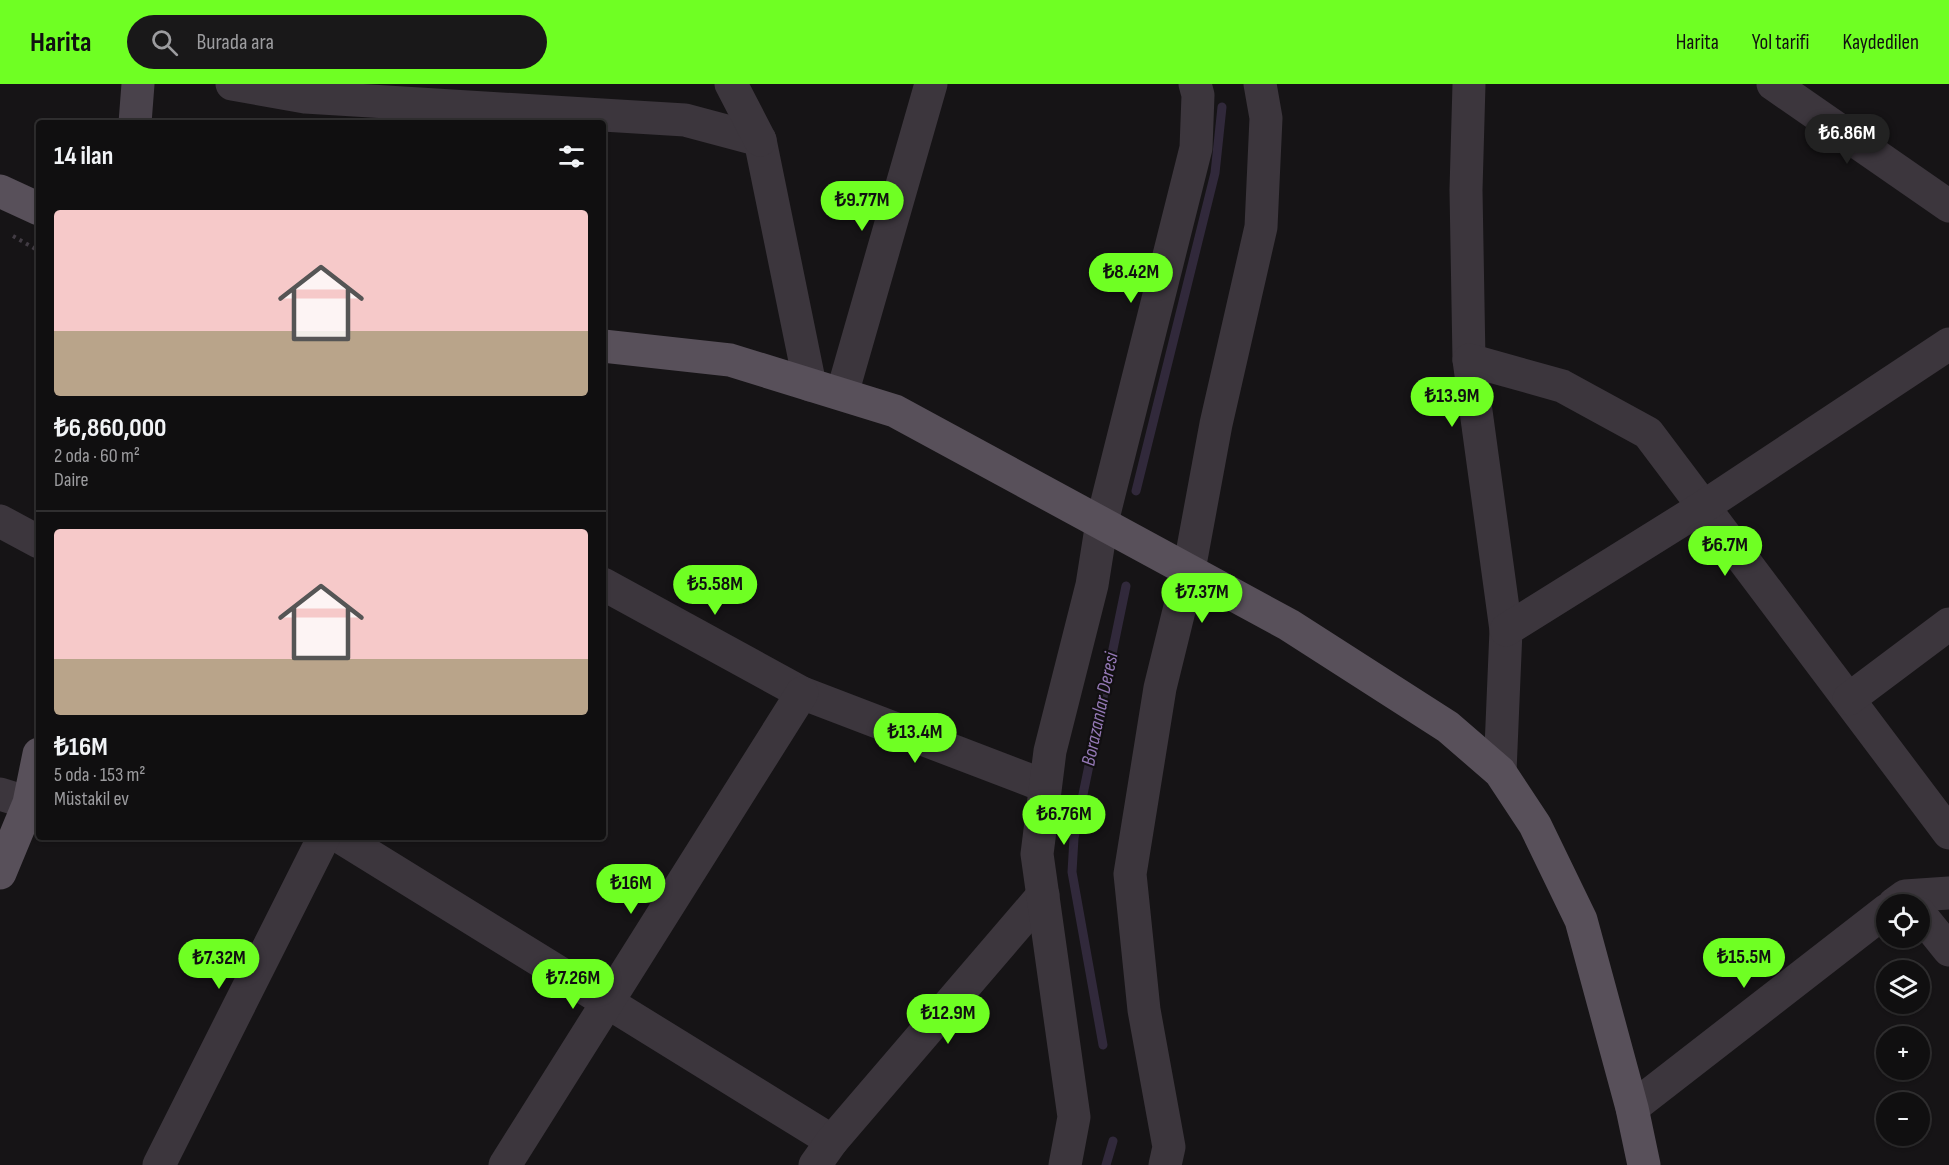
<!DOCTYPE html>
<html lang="tr">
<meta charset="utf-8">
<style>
:root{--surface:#100f10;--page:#191819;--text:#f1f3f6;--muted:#9c9c9f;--line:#302f30;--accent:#6fff23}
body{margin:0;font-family:"Sofia Sans Condensed",sans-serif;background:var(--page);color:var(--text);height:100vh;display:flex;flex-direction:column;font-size:22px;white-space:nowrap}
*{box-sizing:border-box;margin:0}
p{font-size:20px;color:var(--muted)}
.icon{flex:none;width:33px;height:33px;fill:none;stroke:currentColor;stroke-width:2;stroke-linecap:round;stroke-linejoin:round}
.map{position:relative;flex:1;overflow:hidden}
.sheet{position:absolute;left:36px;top:36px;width:570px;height:720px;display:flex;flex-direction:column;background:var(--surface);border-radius:6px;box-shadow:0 2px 4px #0004,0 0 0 2px var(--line)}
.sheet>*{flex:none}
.fabs{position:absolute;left:1876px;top:810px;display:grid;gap:12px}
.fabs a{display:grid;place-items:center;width:54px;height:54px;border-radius:50%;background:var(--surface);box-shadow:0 2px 4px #0004,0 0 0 2px var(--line);font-size:30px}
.price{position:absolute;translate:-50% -51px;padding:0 14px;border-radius:21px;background:var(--accent);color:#111;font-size:20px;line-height:39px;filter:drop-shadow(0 2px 3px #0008)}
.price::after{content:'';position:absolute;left:50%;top:36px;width:18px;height:14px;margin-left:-9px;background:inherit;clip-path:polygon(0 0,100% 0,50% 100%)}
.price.selected{background:#222;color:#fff}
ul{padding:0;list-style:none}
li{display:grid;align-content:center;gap:12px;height:318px;padding:0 18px}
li+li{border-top:2px solid var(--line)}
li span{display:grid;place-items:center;height:186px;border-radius:6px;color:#555}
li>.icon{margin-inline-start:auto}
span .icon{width:108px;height:108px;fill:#fffc;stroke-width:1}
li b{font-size:26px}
h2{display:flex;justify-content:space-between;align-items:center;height:72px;padding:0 18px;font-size:26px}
header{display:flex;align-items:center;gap:36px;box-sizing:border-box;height:84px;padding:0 30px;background:var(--accent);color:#111}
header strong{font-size:28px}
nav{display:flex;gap:33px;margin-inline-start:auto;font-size:21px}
.search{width:420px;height:54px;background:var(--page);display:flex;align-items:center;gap:15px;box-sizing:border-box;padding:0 21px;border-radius:33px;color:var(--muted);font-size:22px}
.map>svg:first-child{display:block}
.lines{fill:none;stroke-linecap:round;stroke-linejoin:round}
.stream{stroke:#31293b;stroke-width:9}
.path{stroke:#423c44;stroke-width:4;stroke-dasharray:3 4.5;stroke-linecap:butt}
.minor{stroke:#3c363d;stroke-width:33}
.secondary{stroke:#49424b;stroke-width:33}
.primary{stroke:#58505a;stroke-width:33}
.labels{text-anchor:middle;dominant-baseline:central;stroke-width:4.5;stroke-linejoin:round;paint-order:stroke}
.water-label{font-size:20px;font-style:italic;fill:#9478b5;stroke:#110f11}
</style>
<header>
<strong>Harita</strong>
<div class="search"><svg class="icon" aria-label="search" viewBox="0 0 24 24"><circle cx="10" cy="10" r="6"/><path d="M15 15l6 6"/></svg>Burada ara</div>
<nav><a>Harita</a><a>Yol tarifi</a><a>Kaydedilen</a></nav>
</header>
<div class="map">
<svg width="1949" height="1081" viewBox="0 0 1949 1081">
<rect width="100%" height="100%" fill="#161416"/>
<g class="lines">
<g class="stream">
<path d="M1136,407L1215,89L1222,23"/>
<path d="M1103,961L1072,788L1074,754L1126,502"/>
<path d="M1106,1081L1113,1057"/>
</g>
<path class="path" d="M13,152L39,167"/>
<g class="minor">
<path d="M232,0L305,13L685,36L760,56L810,301"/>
<path d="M731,0L760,56"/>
<path d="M1469,0L1466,106L1469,276L1506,546L1500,688"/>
<path d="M1773,0L1949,122"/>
<path d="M1469,276L1562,302L1648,349L1949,749"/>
<path d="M842,310L931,0"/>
<path d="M0,437L39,458"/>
<path d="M603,500L802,609L1045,702"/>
<path d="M1506,546L1703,423L1949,260"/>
<path d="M1849,615L1949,540"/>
<path d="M0,710L29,719H39"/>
<path d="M340,753L832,1057"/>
<path d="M1894,820L1905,812L1949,809"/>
<path d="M1920,830L1949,866"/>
<path d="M1632,1024L1887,826"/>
<path d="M159,1081L324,753"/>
<path d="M505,1081L802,609"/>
<path d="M815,1081L832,1057L1043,811"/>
<path d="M1065,1081L1074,1033L1037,770L1050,667L1092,501L1102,438L1196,64L1198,11L1195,0"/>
<path d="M1165,1081L1169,1063L1144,926L1130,790L1160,604L1189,486L1216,340L1261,143L1266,34L1260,0"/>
</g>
<path class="secondary" d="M135,39L138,0"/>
<g class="primary">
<path d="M0,107L39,125"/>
<path d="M603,262L730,276L895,327L1289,541L1448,643L1500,688L1535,741L1581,836L1632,1024L1644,1081"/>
<path d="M0,789L29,719L39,670"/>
</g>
</g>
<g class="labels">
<g class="water-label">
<text transform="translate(1100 625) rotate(-78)">Borazanlar Deresi</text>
</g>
</g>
</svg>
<div class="fabs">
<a><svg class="icon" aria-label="locate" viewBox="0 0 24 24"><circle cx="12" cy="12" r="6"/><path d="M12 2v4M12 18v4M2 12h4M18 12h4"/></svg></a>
<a><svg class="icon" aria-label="layers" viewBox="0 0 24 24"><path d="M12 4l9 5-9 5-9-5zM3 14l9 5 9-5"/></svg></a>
<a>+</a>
<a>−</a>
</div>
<b class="price selected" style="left:1847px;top:81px">₺6.86M</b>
<b class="price" style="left:862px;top:148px">₺9.77M</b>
<b class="price" style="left:1131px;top:220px">₺8.42M</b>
<b class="price" style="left:1452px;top:344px">₺13.9M</b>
<b class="price" style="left:1725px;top:493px">₺6.7M</b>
<b class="price" style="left:715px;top:532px">₺5.58M</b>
<b class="price" style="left:1202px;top:540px">₺7.37M</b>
<b class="price" style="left:915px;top:680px">₺13.4M</b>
<b class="price" style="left:1064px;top:762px">₺6.76M</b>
<b class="price" style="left:631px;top:831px">₺16M</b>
<b class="price" style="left:1744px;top:905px">₺15.5M</b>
<b class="price" style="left:219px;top:906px">₺7.32M</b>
<b class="price" style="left:573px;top:926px">₺7.26M</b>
<b class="price" style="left:948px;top:961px">₺12.9M</b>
<section class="sheet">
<h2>14 ilan<svg class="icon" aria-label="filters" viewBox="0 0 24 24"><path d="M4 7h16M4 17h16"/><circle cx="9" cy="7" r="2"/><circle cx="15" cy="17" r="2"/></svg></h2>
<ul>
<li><span style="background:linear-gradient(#f6c9c9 65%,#b9a48a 0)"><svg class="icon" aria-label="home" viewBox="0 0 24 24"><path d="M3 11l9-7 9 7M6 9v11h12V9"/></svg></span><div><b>₺6,860,000</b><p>2 oda · 60 m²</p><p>Daire</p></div></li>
<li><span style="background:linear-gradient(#f6c9c9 70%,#b9a48a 0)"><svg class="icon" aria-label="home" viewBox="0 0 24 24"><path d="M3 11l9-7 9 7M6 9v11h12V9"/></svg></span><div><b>₺16M</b><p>5 oda · 153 m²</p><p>Müstakil ev</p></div></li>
</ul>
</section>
</div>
